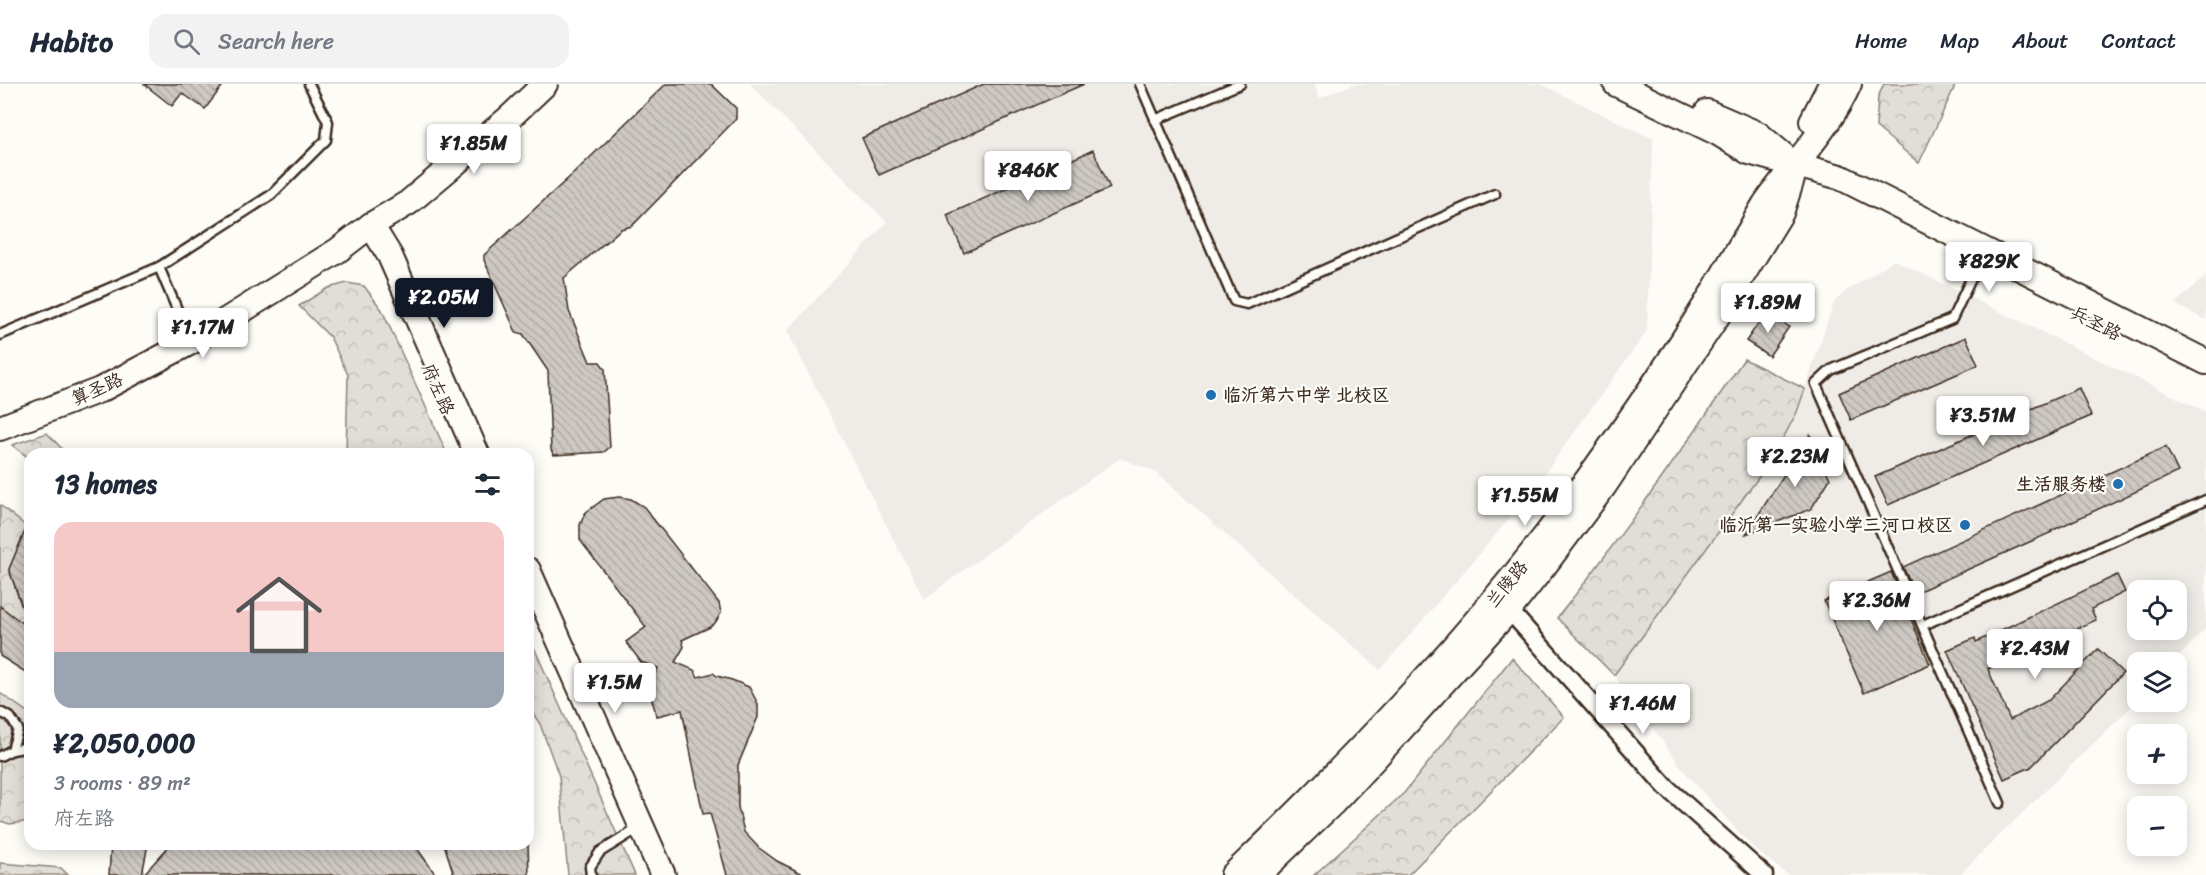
<!DOCTYPE html>
<meta charset="utf-8">
<style>
:root{--surface:#fff;--page:#f2f2f3;--text:#1f2937;--muted:#747a83;--line:#e0e1e3;--accent:#111827}
body{margin:0;font-family:Sriracha,"LXGW WenKai TC",sans-serif;background:var(--page);color:var(--text);height:100vh;display:flex;flex-direction:column;font-size:22px;white-space:nowrap}
*{box-sizing:border-box;margin:0}
p{font-size:20px;color:var(--muted)}
.icon{flex:none;width:33px;height:33px;fill:none;stroke:currentColor;stroke-width:2;stroke-linecap:round;stroke-linejoin:round}
.map{position:relative;flex:1;overflow:hidden}
.details{position:absolute;left:24px;top:364px;width:510px;height:402px;display:flex;flex-direction:column;background:var(--surface);border-radius:18px;box-shadow:0 3px 15px #0003}
.details>*{flex:none}
.tools{position:absolute;left:2127px;top:496px;display:grid;gap:12px}
.tools a{display:grid;place-items:center;width:60px;height:60px;border-radius:12px;background:var(--surface);box-shadow:0 3px 15px #0003;font-size:30px}
.price{position:absolute;translate:-50% -51px;padding:0 14px;border-radius:6px;background:#fff;color:#222;font-size:20px;line-height:39px;filter:drop-shadow(0 2px 3px #0008)}
.price::after{content:'';position:absolute;left:50%;top:36px;width:18px;height:14px;margin-left:-9px;background:inherit;clip-path:polygon(0 0,100% 0,50% 100%)}
.price.selected{background:var(--accent);color:#fff}
ul{padding:0;list-style:none}
li{display:grid;align-content:center;gap:12px;height:318px;padding:0 30px}
li+li{border-top:2px solid var(--line)}
li span{display:grid;place-items:center;height:186px;border-radius:18px;color:#555}
li>.icon{margin-inline-start:auto}
span .icon{width:108px;height:108px;fill:#fffc;stroke-width:1}
li b{font-size:26px}
h2{display:flex;justify-content:space-between;align-items:center;height:72px;padding:0 30px;font-size:26px}
header{display:flex;align-items:center;gap:36px;box-sizing:border-box;height:84px;padding:0 30px;background:var(--surface);border-bottom:2px solid var(--line)}
header strong{font-size:28px}
nav{display:flex;gap:33px;margin-inline-start:auto;font-size:21px}
.search{width:420px;height:54px;background:var(--page);display:flex;align-items:center;gap:15px;box-sizing:border-box;padding:0 21px;border-radius:18px;color:var(--muted);font-size:22px}
.map>svg:first-child{display:block}
.built{fill:#efece7;fill-rule:evenodd}
.forest{fill:url(#forest-crowns);stroke:#8e847a;stroke-width:1.5}
.building{fill:url(#building-back-hatch);stroke:#3b2a1e;stroke-width:1.5}
.lines{fill:none;stroke-linecap:round;stroke-linejoin:round}
.lane-casing{stroke:#3b2a1e;stroke-width:13}
.street-casing{stroke:#3b2a1e;stroke-width:21}
.secondary-casing{stroke:#3b2a1e;stroke-width:28}
.lane{stroke:#fdfcf7;stroke-width:8}
.street{stroke:#fdfcf7;stroke-width:16}
.secondary{stroke:#fdfcf7;stroke-width:24}
.poi-dot{fill:#1f6fb2;stroke:#fdfcf7;stroke-width:2}
.labels{text-anchor:middle;dominant-baseline:central;stroke-width:4.5;stroke-linejoin:round;paint-order:stroke}
.street-label{font-size:18px;fill:#3b2a1e;stroke:#fdfcf7}
.poi-label{font-size:18px;font-weight:bold;fill:#3b2a1e;stroke:#fdfcf7;text-anchor:end}
</style>
<header>
<strong>Habito</strong>
<div class="search"><svg class="icon" aria-label="search" viewBox="0 0 24 24"><circle cx="10" cy="10" r="6"/><path d="M15 15l6 6"/></svg>Search here</div>
<nav><a>Home</a><a>Map</a><a>About</a><a>Contact</a></nav>
</header>
<div class="map">
<svg width="2206" height="791" viewBox="0 0 2206 791">
<defs>
<pattern id="forest-crowns" width="20" height="18" patternUnits="userSpaceOnUse" patternTransform="scale(1.5)"><rect width="20" height="18" fill="#e1ded7"/><path d="M2 6a3 3 0 1 1 6 0M12 15a3 3 0 1 1 6 0" fill="none" stroke="#c2bfb8"/></pattern>
<pattern id="building-back-hatch" width="6" height="6" patternUnits="userSpaceOnUse" patternTransform="scale(1.5)"><rect width="6" height="6" fill="#cdc8c2"/><path d="M-1 5l2 2M0 0l6 6M5-1l2 2" fill="none" stroke="#b1aca6"/></pattern>
</defs>
<rect width="100%" height="100%" fill="#fdfcf7"/>
<filter id="ink" filterUnits="userSpaceOnUse"><feTurbulence type="fractalNoise" baseFrequency=".0167" numOctaves="2"/><feDisplacementMap in="SourceGraphic" scale="12" xChannelSelector="R" yChannelSelector="G"/><feConvolveMatrix kernelMatrix="1 2 1 2 8 2 1 2 1" color-interpolation-filters="sRGB"/></filter>
<g filter="url(#ink)">
<g class="built">
<path d="M750,0H1314L1320,14L1353,0H1541L1653,55L1647,247L1527,414L1380,586L1155,388L1120,374L924,515L787,247L887,138Z"/>
<path d="M1894,176L2206,328V544L2173,579H2138L2137,617L1959,791H1788L1752,763L1685,688L1614,591L1772,375L1797,328L1834,218L1845,208ZM2138,507H2176V546H2138Z"/>
<path d="M2206,192V236L2174,220Z"/>
</g>
<g class="forest">
<path d="M1884,0H1956L1919,79L1876,43L1878,13Z"/>
<path d="M347,199L364,202L382,226L447,370H346L348,291L330,253L299,222L328,204Z"/>
<path d="M1744,275L1805,305L1797,328L1772,375L1614,591L1557,534C1624,450 1684,364 1744,275Z"/>
<path d="M47,349L67,370H30V375L12,361Z"/>
<path d="M0,421L27,443L9,485L29,545L0,522Z"/>
<path d="M528,550L635,791H568L559,692L540,640L528,622Z"/>
<path d="M1512,574L1564,633L1408,791H1314L1404,709Z"/>
<path d="M0,609L30,630V737L10,740L0,737Z"/>
<path d="M0,779L61,784L68,791H0Z"/>
</g>
<g class="building">
<path d="M144,0H224L205,25L182,9L172,22Z"/>
<path d="M666,0H711L736,24V35L632,142L621,145L564,194L569,227L590,278H600L605,285L610,363L604,368L554,371L551,366L548,287L523,250L516,248L484,176V171L573,90Z"/>
<path d="M984,0H1084L879,91L862,54Z"/>
<path d="M1093,66L1110,104L964,169L947,131Z"/>
<path d="M1767,227L1789,243L1769,272L1746,257Z"/>
<path d="M1966,253L1978,281L1851,336L1839,309Z"/>
<path d="M2079,304L2091,332L1888,421L1875,393Z"/>
<path d="M1810,350L1830,395L1811,425L1746,450Z"/>
<path d="M2166,363L2178,388L2051,447L2052,448L1915,509L1903,483Z"/>
<path d="M619,413L631,415L644,423L719,519L721,529L715,539L710,543L682,556L684,563L675,578L694,586L698,593L713,589L717,592L732,596L749,603L758,620V633L738,681V723L744,748L759,764L777,777L805,791H727L710,729L703,730L682,626L657,632L648,604L658,584L641,578L626,558L646,543L580,456V441L585,429L604,415Z"/>
<path d="M30,435V540H28L9,485Z"/>
<path d="M1891,488L1930,580L1864,609L1824,517Z"/>
<path d="M2117,491L2125,508L2091,525L2096,536L1988,585L2010,636L2049,616L2098,565L2123,589L2031,683L2004,695L1947,566L1975,554L1976,558Z"/>
<path d="M0,522L30,545V591L0,572Z"/>
<path d="M111,760H148L142,791H109Z"/>
<path d="M171,760H414L436,791H143Z"/>
<path d="M444,760H528L529,791H454Z"/>
</g>
<g class="lines">
<defs>
<g id="lane">
<path d="M1140,0L1234,217L1247,220L1495,110"/>
<path d="M1155,36L1240,0"/>
<path d="M1978,180L1952,235L1831,286L1816,300L2000,719"/>
<path d="M159,183L185,244"/>
<path d="M0,251L159,183L271,111L326,56L328,38L309,0"/>
<path d="M1923,541L2206,416"/>
<path d="M0,628L10,633L18,645L12,666"/>
<path d="M0,672L12,666L30,663"/>
<path d="M591,791L590,783L600,768L634,747"/>
</g>
<path id="street" d="M1509,526L1667,704L1764,791"/>
<g id="secondary">
<path d="M1616,0L1718,49L1749,68L1840,93L2206,278"/>
<path d="M1707,28L1758,50L1790,77"/>
<path d="M1812,37L1831,0"/>
<path d="M371,141L390,172L477,370"/>
<path d="M0,344L100,306L193,257L337,167L371,141L408,119L509,34L545,0"/>
<path d="M528,486L663,791"/>
<path d="M1233,791C1362,667 1486,537 1590,392C1630,336 1670,278 1706,220C1721,195 1735,170 1750,146C1755,137 1760,128 1765,120C1793,80 1829,45 1849,0"/>
<path d="M1258,791L1333,719L1375,674L1509,526L1544,482L1604,402L1718,231L1781,129L1792,95"/>
</g>
</defs>
<use href="#lane" class="lane-casing"/>
<use href="#street" class="street-casing"/>
<use href="#secondary" class="secondary-casing"/>
<use href="#lane" class="lane"/>
<use href="#street" class="street"/>
<use href="#secondary" class="secondary"/>
</g>
</g>
<g class="poi-dot">
<circle cx="1211" cy="311" r="6"/>
<circle cx="2118" cy="400" r="6"/>
<circle cx="1965" cy="441" r="6"/>
</g>
<g class="labels">
<g class="street-label">
<text transform="translate(2096 239) rotate(27)">兵圣路</text>
<text transform="translate(97 305) rotate(-24)">算圣路</text>
<text transform="translate(438 305) rotate(66)">府左路</text>
<text transform="translate(1507 500) rotate(-51)">兰陵路</text>
</g>
<g class="poi-label">
<text x="1223" y="311" text-anchor="start">临沂第六中学 北校区</text>
<text x="2106" y="400">生活服务楼</text>
<text x="1953" y="441">临沂第一实验小学三河口校区</text>
</g>
</g>
</svg>
<div class="tools">
<a><svg class="icon" aria-label="locate" viewBox="0 0 24 24"><circle cx="12" cy="12" r="6"/><path d="M12 2v4M12 18v4M2 12h4M18 12h4"/></svg></a>
<a><svg class="icon" aria-label="layers" viewBox="0 0 24 24"><path d="M12 4l9 5-9 5-9-5zM3 14l9 5 9-5"/></svg></a>
<a>+</a>
<a>−</a>
</div>
<b class="price" style="left:474px;top:91px">¥1.85M</b>
<b class="price" style="left:1028px;top:118px">¥846K</b>
<b class="price" style="left:1989px;top:209px">¥829K</b>
<b class="price selected" style="left:444px;top:245px">¥2.05M</b>
<b class="price" style="left:1768px;top:250px">¥1.89M</b>
<b class="price" style="left:203px;top:275px">¥1.17M</b>
<b class="price" style="left:1983px;top:363px">¥3.51M</b>
<b class="price" style="left:1795px;top:404px">¥2.23M</b>
<b class="price" style="left:1525px;top:443px">¥1.55M</b>
<b class="price" style="left:1877px;top:548px">¥2.36M</b>
<b class="price" style="left:2035px;top:596px">¥2.43M</b>
<b class="price" style="left:615px;top:630px">¥1.5M</b>
<b class="price" style="left:1643px;top:651px">¥1.46M</b>
<section class="details">
<h2>13 homes<svg class="icon" aria-label="filters" viewBox="0 0 24 24"><path d="M4 7h16M4 17h16"/><circle cx="9" cy="7" r="2"/><circle cx="15" cy="17" r="2"/></svg></h2>
<ul>
<li><span style="background:linear-gradient(#f6c9c9 70%,#9aa5b1 0)"><svg class="icon" aria-label="home" viewBox="0 0 24 24"><path d="M3 11l9-7 9 7M6 9v11h12V9"/></svg></span><div><b>¥2,050,000</b><p>3 rooms · 89 m²</p><p>府左路</p></div></li>
</ul>
</section>
</div>
